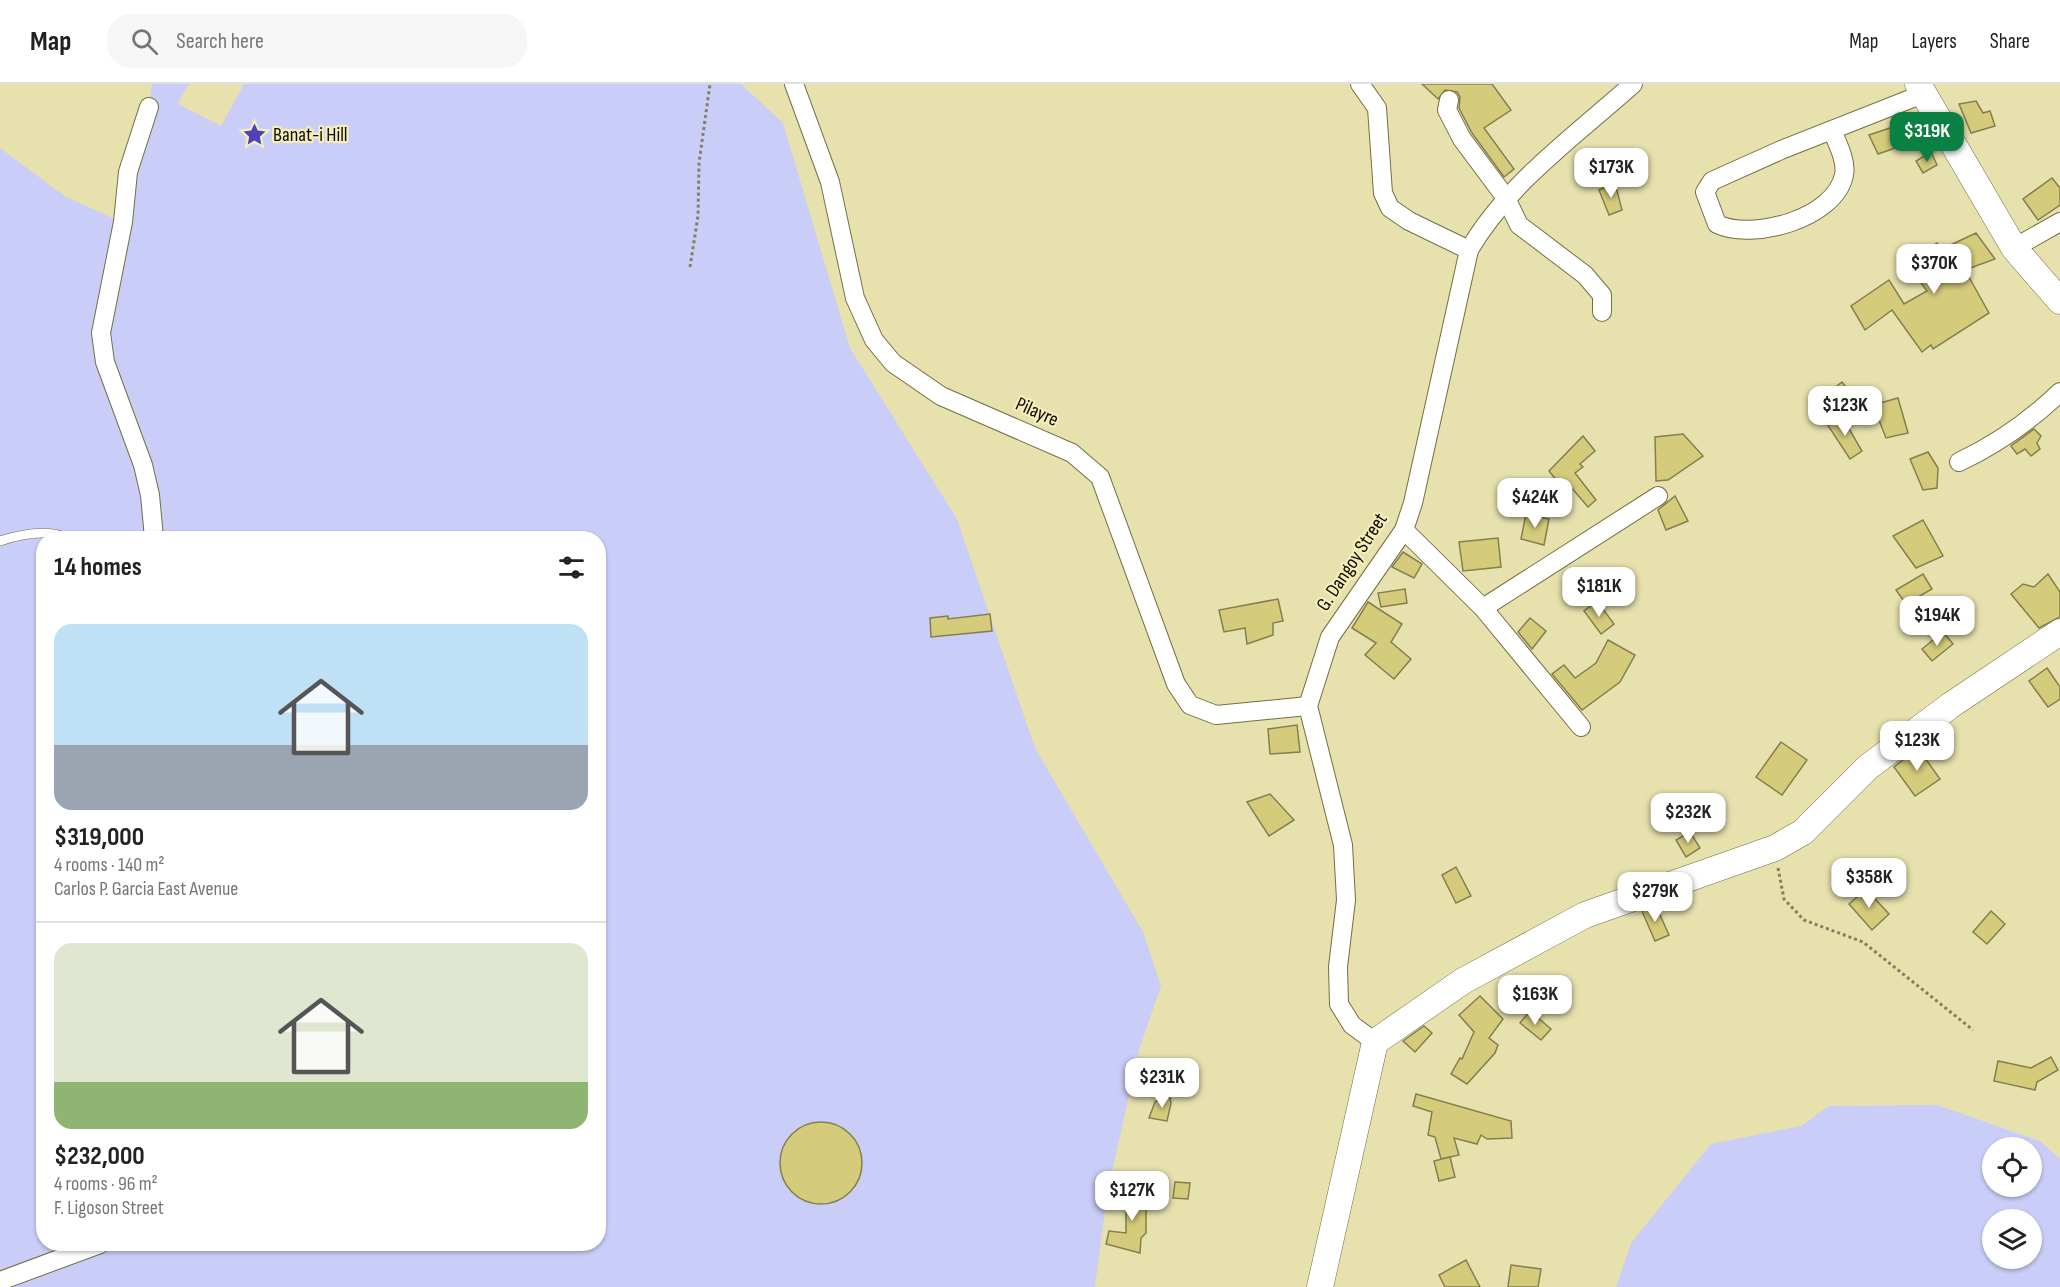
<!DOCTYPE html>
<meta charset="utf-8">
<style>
:root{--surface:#fff;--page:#f6f6f6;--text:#222;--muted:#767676;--line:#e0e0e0;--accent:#0b8043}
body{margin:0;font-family:"Sofia Sans Condensed",sans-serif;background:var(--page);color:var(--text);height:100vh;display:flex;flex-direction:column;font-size:22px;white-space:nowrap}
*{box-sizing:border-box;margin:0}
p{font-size:20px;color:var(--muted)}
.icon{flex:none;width:33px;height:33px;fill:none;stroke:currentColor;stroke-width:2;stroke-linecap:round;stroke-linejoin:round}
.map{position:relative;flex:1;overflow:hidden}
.sheet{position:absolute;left:36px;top:447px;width:570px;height:720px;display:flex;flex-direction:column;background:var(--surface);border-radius:24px;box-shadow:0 2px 4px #0004}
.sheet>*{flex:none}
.tools{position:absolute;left:1982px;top:1053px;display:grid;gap:12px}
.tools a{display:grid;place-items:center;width:60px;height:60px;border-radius:50%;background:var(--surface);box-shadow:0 2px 4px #0004;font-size:30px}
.price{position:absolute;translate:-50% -51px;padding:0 14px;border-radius:12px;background:#fff;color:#222;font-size:20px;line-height:39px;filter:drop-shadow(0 2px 3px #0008)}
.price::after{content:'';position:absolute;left:50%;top:36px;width:18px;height:14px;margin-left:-9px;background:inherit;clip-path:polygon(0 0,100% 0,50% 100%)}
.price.active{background:var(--accent);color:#fff}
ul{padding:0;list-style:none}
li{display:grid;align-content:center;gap:12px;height:318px;padding:0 18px}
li+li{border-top:2px solid var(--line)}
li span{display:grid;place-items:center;height:186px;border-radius:18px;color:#555}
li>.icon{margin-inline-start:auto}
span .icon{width:108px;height:108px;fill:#fffc;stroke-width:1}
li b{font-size:26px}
h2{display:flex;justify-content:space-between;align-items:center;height:72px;padding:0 18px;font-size:26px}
header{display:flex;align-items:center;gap:36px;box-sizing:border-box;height:84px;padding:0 30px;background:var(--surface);border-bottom:2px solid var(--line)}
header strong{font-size:28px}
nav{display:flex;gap:33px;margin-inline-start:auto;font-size:21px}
.search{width:420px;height:54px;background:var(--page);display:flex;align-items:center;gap:15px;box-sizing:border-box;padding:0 21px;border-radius:24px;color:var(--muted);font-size:22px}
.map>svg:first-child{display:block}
.green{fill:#cacdf7;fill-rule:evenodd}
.building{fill:#d5cc7b;stroke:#847f4f;stroke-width:1.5}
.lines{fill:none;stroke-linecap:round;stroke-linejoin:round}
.lane-casing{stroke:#746f40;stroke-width:10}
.street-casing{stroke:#746f40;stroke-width:20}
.secondary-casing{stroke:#746f40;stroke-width:27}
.path{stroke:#847f5e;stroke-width:3;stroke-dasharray:3 3;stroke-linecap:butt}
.lane{stroke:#fff;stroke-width:9}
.street{stroke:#fff;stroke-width:18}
.secondary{stroke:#fff;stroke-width:26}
.labels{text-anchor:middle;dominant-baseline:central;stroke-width:4.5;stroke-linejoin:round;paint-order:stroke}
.poi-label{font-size:20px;fill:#0e0b00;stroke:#f4eebb;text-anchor:start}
.street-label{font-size:20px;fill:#0e0b00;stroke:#f4eebb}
</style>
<header>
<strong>Map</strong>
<div class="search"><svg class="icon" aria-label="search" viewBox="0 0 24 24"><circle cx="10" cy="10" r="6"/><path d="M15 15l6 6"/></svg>Search here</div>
<nav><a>Map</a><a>Layers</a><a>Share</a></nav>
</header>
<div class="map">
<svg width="2060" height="1203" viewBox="0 0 2060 1203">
<rect width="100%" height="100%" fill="#e7e1ae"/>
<g class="green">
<path d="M152,0H192L187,2L178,20L221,42L244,0H741L783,39L850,264L957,435L1035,664L1143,848L1161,902L1139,966L1107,1111L1095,1203H0V64L66,113L122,138L149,23ZM44,454H598V1160H44Z"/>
<path d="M1937,1021L2040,1057L2060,1075V1203H1616L1631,1159L1711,1060L1801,1042L1829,1022ZM1992,1064H2031V1102H1992ZM1992,1136H2031V1174H1992Z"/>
</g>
<g class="building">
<path d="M1422,0H1492L1511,26L1484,44L1514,85L1504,93L1472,49L1459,24L1460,13L1457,8L1445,6L1438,15Z"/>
<path d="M1976,17L1983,29L1990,27L1995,42L1971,49L1959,20Z"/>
<path d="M1908,38L1915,57L1878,70L1869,51Z"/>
<path d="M1931,68L1937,81L1923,89L1916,77Z"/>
<path d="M2052,94L2060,104V121L2038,136L2023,115Z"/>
<path d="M1615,99L1622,126L1609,131L1599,106Z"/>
<path d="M1976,149L1995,175L1965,186L1989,229L1933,265L1931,261L1922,268L1892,226L1865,246L1851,222L1889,196L1904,220L1927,207L1906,178L1937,159L1942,165Z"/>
<path d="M1842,298L1852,311L1834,326L1821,314Z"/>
<path d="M1898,314L1908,349L1886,354L1873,321Z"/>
<path d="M1841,331L1862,367L1850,375L1827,340Z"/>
<path d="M2034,345L2041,352L2037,359L2040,365L2031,372L2025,365L2017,370L2011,362Z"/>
<path d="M1683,350L1703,372L1668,396L1656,397L1655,353Z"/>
<path d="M1583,352L1595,367L1580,380L1583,383L1575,389L1596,416L1588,423L1564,395L1558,398L1549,387Z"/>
<path d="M1928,368L1938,384L1937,404L1923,406L1910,375Z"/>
<path d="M1675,412L1688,437L1666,446L1658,426Z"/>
<path d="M1526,430L1549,435L1544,461L1521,455Z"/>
<path d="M1923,436L1943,472L1916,484L1893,452Z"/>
<path d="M1498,454L1501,483L1463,487L1459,458Z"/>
<path d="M1403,468L1422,480L1414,494L1392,483Z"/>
<path d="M1923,490L1932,505L1906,520L1896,506Z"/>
<path d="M2048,490L2060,508V533L2039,544L2011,510L2023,500L2034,503Z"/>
<path d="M1405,505L1407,519L1381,523L1378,509Z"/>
<path d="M1278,515L1283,537L1273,539V551L1247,560L1245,544L1224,548L1219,526Z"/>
<path d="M1597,517L1614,540L1601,550L1584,527Z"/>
<path d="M1368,518L1402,540L1391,558L1411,575L1394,595L1365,571L1376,559L1352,544Z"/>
<path d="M990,530L992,547L931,553L930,534L948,532V535Z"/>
<path d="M1530,534L1546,547L1532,565L1518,548Z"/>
<path d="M1943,548L1953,560L1932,577L1922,565Z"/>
<path d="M1608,556L1635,571L1620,598L1582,626L1552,590L1564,581L1575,594L1596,579Z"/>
<path d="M2047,584L2060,603V615L2048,623L2029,597Z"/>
<path d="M1297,641L1300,668L1270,670L1268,645Z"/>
<path d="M1781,658L1807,676L1782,711L1756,693Z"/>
<path d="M1918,664L1940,695L1915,712L1894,683Z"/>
<path d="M1270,710L1294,736L1269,752L1247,718Z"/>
<path d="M1690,748L1700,764L1686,773L1676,756Z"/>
<path d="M1456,783L1471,812L1456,819L1442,791Z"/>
<path d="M1866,805L1889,830L1872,846L1849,820Z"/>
<path d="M1656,822L1669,851L1655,857L1642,827Z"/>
<path d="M1991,827L2005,840L1987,860L1973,848Z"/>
<path d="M1480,912L1503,935L1489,954L1498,961L1495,969L1467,1000L1451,990L1460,974L1462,975L1474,948L1459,931Z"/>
<path d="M1530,927L1551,945L1541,956L1520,939Z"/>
<path d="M1424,942L1432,949L1415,968L1403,957Z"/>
<path d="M2051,973L2058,986L2037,998L2035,1006L1994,997L1998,977L2031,984Z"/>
<path d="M1169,1009L1171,1019L1167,1037L1149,1034L1155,1018Z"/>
<path d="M1416,1010L1511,1037L1512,1054L1487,1055L1481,1051L1477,1060L1454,1054L1459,1071L1441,1075L1435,1053L1428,1051L1432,1028L1413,1022Z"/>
<circle cx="821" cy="1079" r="41"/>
<path d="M1450,1073L1455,1093L1439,1097L1434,1077Z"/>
<path d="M1175,1098L1190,1099L1188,1115L1173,1114Z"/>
<path d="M1126,1104H1146V1149L1141,1154L1140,1169L1106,1160L1109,1147L1126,1149Z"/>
<path d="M1466,1176L1480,1203H1445L1439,1191Z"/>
<path d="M1511,1181L1541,1185L1538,1203H1508Z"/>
</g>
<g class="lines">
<defs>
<path id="lane" d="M0,457C21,450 47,445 68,454"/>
<g id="street">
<path d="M794,0L830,98L855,214L874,256L893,279L941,312L1072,369L1100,393L1176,600L1190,621L1216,631L1308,622"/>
<path d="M1360,0L1377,24L1383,109L1390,124L1409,137L1469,166"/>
<path d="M1449,16L1447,26L1462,55L1506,114L1519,141L1585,191L1602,211V228"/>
<path d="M149,23L128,88L123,138L101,249L105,278L143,381L150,411L154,454"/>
<path d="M1832,46C1837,59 1847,77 1844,91C1835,135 1752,157 1717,140L1705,108L1712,97L1781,66L1923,10"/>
<path d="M2014,164L2060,138"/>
<path d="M1959,378C1997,360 2030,337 2060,308"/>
<path d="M1404,446L1483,524L1581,643"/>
<path d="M1483,524L1658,412"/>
<path d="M1375,958L1352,941L1339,920L1338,883L1346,816L1343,761L1308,622L1330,553L1404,446L1413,419L1469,166C1508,99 1576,51 1633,0"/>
<path d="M0,1197L100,1160"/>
</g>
<g id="secondary">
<path d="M1918,0L2014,164L2060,217"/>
<path d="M1320,1203L1375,958L1463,897L1585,831L1775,764L1803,748L1868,683L1951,621L2060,548"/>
</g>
</defs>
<use href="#lane" class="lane-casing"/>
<use href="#street" class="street-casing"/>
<use href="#secondary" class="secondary-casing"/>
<g class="path">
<path d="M690,183L698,132L699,79L710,0"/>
<path d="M1778,784L1784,815L1804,836L1863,858L1973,946"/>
</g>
<use href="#lane" class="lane"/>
<use href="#street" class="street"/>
<use href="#secondary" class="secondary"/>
</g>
<defs>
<symbol id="sight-bare" viewBox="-9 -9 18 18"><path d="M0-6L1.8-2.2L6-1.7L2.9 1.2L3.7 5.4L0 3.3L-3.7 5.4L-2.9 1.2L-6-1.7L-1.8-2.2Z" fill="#5041b9" stroke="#f4eebb" stroke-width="2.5" paint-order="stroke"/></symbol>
</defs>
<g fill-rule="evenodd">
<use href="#sight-bare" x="238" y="34" width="33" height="33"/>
</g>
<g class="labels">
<g class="poi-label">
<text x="273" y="51">Banat-i Hill</text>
</g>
<g class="street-label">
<text transform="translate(1037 328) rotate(24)">Pilayre</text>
<text transform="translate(1352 478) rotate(-57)">G. Dangoy Street</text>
</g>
</g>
</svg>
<div class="tools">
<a><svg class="icon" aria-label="locate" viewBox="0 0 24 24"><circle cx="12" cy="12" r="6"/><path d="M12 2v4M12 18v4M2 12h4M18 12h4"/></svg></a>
<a><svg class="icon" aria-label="layers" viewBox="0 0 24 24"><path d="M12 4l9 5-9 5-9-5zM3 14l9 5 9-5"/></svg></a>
</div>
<b class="price active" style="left:1927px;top:79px">$319K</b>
<b class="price" style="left:1611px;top:115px">$173K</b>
<b class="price" style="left:1934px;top:211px">$370K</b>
<b class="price" style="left:1845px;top:353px">$123K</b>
<b class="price" style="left:1535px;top:445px">$424K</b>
<b class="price" style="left:1599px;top:534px">$181K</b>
<b class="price" style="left:1937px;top:563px">$194K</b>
<b class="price" style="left:1917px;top:688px">$123K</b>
<b class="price" style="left:1688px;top:760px">$232K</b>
<b class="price" style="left:1869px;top:825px">$358K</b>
<b class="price" style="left:1655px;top:839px">$279K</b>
<b class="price" style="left:1535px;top:942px">$163K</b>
<b class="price" style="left:1162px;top:1025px">$231K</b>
<b class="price" style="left:1132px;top:1138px">$127K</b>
<section class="sheet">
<h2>14 homes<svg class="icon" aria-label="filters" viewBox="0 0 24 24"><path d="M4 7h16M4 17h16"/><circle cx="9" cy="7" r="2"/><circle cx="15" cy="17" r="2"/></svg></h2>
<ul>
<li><span style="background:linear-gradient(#bfe0f5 65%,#9aa5b1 0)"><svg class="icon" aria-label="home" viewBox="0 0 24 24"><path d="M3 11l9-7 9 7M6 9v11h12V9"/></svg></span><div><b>$319,000</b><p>4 rooms · 140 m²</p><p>Carlos P. Garcia East Avenue</p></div></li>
<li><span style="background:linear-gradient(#dfe7d0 75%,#8fb573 0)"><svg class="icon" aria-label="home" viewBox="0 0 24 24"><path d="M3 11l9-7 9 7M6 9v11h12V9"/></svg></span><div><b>$232,000</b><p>4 rooms · 96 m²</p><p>F. Ligoson Street</p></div></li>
</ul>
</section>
</div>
